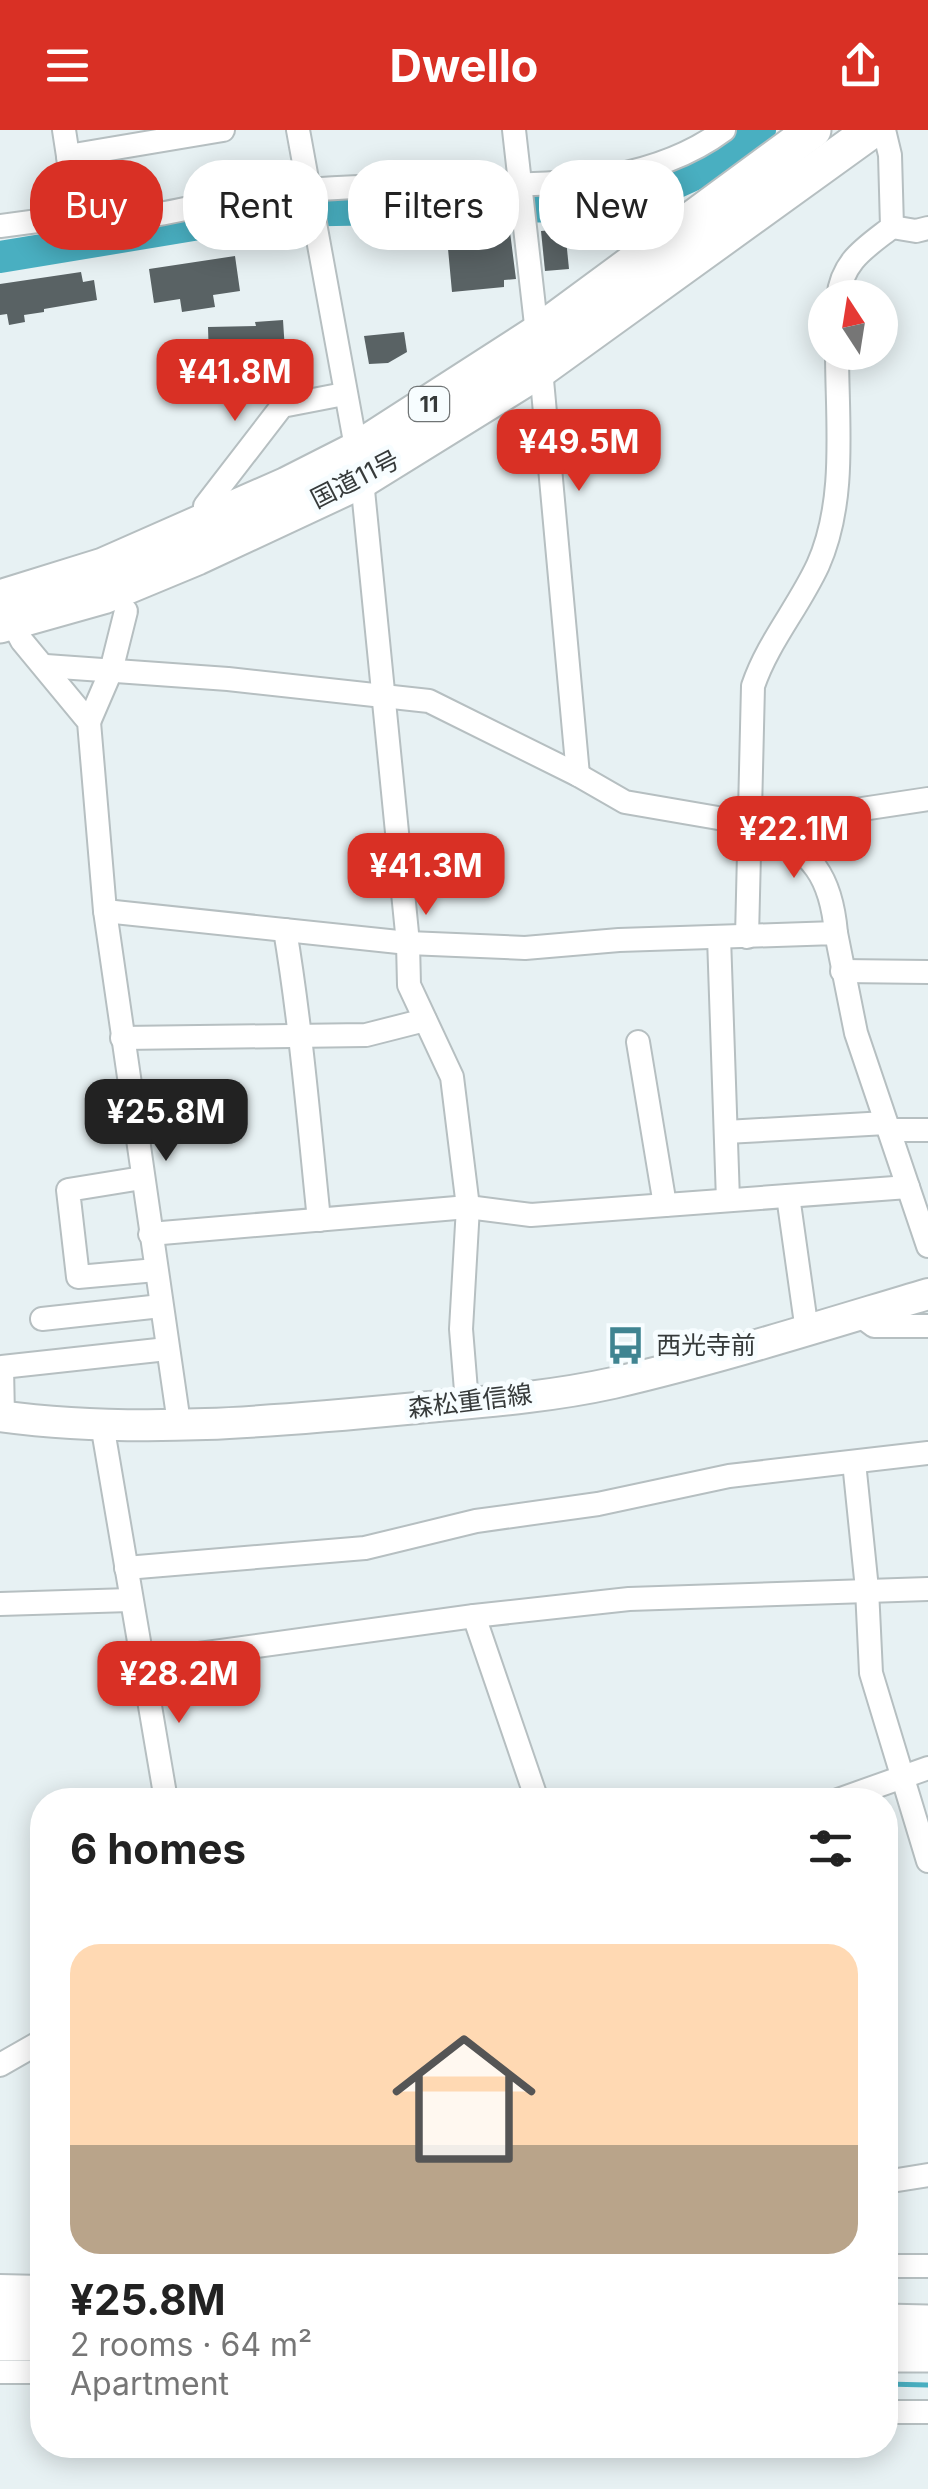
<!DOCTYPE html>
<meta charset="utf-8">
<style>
:root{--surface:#fff;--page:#f6f6f6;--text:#222;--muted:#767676;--line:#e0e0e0;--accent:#d93025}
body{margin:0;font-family:Inter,"Noto Sans JP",sans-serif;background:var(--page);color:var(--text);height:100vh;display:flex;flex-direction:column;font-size:38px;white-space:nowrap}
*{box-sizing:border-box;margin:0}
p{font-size:32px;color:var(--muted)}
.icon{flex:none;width:55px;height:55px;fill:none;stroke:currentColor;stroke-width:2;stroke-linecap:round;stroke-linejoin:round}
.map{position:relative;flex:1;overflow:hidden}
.sheet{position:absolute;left:30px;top:1658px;width:868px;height:670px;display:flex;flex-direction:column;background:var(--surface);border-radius:40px;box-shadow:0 5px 25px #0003}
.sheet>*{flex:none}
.top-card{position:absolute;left:30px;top:30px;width:870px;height:90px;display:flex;gap:20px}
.needle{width:65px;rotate:348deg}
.buttons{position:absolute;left:808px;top:150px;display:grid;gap:20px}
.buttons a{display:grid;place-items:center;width:90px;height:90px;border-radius:50%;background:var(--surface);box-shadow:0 5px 25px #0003;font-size:50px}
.price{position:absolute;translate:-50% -85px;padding:0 22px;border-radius:20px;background:var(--accent);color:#fff;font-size:32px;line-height:65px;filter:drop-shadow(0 2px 5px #0008)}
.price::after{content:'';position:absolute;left:50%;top:60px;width:30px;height:22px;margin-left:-15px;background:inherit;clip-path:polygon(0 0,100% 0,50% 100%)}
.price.active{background:#222;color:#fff}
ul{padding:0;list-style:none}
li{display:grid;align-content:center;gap:20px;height:530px;padding:0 40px}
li+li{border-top:2px solid var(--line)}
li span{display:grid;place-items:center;height:310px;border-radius:30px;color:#555}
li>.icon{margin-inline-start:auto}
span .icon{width:180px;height:180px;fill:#fffc;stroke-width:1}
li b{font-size:42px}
h2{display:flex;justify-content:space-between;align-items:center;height:120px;padding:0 40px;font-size:42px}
.pill{padding:0 35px;border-radius:40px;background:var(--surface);box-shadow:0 5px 25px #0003;font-size:35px;line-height:90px}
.pill.active{background:var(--accent);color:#fff}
header{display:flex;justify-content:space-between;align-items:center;height:130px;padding:0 40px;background:var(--accent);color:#fff;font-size:45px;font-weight:700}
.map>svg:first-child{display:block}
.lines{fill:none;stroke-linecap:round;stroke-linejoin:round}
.stream{stroke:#49afc1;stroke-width:5}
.river{stroke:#49afc1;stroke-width:32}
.building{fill:#596264}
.minor-casing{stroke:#b6bfc1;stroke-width:26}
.major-casing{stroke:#b6bfc1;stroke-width:34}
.highway-casing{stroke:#b6bfc1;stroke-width:39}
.minor{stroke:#fff;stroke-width:22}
.major{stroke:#fff;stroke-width:30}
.highway{stroke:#fff;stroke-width:35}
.labels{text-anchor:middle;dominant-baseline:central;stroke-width:10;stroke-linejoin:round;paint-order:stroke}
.shield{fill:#f7fdff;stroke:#707475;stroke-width:2.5}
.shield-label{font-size:22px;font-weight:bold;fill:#363a3a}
.street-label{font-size:25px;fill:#363a3a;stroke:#f7fdff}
.poi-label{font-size:25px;fill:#363a3a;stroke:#f7fdff;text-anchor:start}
</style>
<header><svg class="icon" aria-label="menu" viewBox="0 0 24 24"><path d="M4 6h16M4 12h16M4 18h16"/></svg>Dwello<svg class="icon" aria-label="share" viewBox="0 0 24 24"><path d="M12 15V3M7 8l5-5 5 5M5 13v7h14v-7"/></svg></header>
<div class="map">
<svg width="928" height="2359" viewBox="0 0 928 2359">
<rect width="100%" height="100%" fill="#e7f1f3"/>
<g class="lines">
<path class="stream" d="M885,2254L928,2255"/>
<path class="river" d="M0,127L278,81L627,75L702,41L760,0"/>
</g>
<g class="building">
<path d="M565,99L569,139L545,141L541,101Z"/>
<path d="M510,102L516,149L504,150V157L452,162L447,108Z"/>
<path d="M235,126L240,161L213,165L215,177L182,182L180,169L154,173L149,139Z"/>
<path d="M81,142L83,152L94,150L97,170L44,179V182L24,185L25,192L9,195L7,184L0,185V154Z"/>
<path d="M283,190L287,252L274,256L246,249L247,262L209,264V249L197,250L196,231L209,230L208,197L256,196L255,192Z"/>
<path d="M404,202L407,222L388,233L369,234L364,206Z"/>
</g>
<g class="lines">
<defs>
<g id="minor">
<path d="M64,0L68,26"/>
<path d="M298,0L362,350L408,813L409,855L452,947L468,1077L461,1199L467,1273"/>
<path d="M514,0L541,239L578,645"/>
<path d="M75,86C132,99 203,71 262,64C314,58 369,56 422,55C520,54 640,63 724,0"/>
<path d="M0,96L75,86L68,26L223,0"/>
<path d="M892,97L916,101L928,98"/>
<path d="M838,168C842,131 865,118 892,97L890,25L884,0"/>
<path d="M210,389L205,376L282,276L344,264"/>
<path d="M6,481L22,511L89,592L105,781L179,1293"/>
<path d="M46,536L228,549L429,571L578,645L625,672L747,693L763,694L928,669"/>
<path d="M89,592L111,541L126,481"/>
<path d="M763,694C812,725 831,744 836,803"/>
<path d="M105,781L408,813L525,818L619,810L836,803L856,903L928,1116"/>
<path d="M285,800C301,896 309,993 319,1090"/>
<path d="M719,807L728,1070"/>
<path d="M747,807L753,556C768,512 798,478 818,435C847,370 837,292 837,222"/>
<path d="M842,841L928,842"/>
<path d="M122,908L366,905L425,890"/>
<path d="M638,912L665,1075"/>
<path d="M889,1000H928"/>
<path d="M726,1002L886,993"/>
<path d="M142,1048L68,1060L78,1147L156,1140"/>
<path d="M788,1066L807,1201"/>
<path d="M150,1104L468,1077L531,1085L908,1057"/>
<path d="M859,1185L874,1196H928"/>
<path d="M42,1189L161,1176"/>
<path d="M3,1287L2,1237L167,1219"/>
<path d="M102,1294L166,1670"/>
<path d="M854,1332L867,1459L871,1543L928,1731"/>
<path d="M126,1438L365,1418L476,1391L598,1374L729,1346L928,1323"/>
<path d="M0,1474L130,1470"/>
<path d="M474,1486L537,1670"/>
<path d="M141,1532L474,1486L629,1469L928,1459"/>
<path d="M838,1670L928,1638"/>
<path d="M0,1935L42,1911"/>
<path d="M885,2052L928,2045"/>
<path d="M885,2136H928"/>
<path d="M0,2156L42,2157"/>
<path d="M0,2242H42"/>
<path d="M885,2282H928"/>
</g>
<path id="major" d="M0,1286C137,1305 280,1291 417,1278C482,1272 550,1267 613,1253C720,1228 824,1195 928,1164"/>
<g id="highway">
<path d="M0,468L103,436L287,355L356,320L536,204L813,0"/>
<path d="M0,495L103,466L197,427L362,350L541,239L872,0"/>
<path d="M0,2180L42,2181"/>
<path d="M885,2192L928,2193"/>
<path d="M0,2213H42"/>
<path d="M885,2224H928"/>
</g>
</defs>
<use href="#minor" class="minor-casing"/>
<use href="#major" class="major-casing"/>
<use href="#highway" class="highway-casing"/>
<use href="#minor" class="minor"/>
<use href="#major" class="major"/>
<use href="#highway" class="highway"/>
</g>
<defs>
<symbol id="bus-bare" viewBox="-9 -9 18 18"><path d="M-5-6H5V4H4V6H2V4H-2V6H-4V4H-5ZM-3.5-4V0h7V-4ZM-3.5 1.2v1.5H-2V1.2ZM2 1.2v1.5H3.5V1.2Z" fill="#3f8491" stroke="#f7fdff" stroke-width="2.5" paint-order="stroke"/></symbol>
</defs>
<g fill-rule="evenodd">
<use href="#bus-bare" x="598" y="1188" width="55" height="55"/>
</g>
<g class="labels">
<rect class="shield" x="409" y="257" width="40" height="34" rx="8"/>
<g class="shield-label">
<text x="429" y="274">11</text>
</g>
<g class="street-label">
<text transform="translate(355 349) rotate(-27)">国道11号</text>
<text transform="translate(470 1271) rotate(-7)">森松重信線</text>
</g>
<g class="poi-label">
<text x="656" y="1215">西光寺前</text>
</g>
</g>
</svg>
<div class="buttons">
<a><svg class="needle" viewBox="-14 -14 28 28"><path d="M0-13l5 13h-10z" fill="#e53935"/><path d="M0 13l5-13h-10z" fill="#767676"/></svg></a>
</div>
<b class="price" style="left:235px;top:294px">¥41.8M</b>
<b class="price" style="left:579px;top:364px">¥49.5M</b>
<b class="price" style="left:794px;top:751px">¥22.1M</b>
<b class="price" style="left:426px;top:788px">¥41.3M</b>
<b class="price active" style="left:166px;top:1034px">¥25.8M</b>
<b class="price" style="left:179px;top:1596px">¥28.2M</b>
<div class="top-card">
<a class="pill active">Buy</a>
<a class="pill">Rent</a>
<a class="pill">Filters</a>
<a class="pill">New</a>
</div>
<section class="sheet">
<h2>6 homes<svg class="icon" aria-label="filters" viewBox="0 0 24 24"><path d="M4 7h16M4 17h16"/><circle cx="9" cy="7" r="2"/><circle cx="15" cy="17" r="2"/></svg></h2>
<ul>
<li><span style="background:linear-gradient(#ffd9b3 65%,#b9a48a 0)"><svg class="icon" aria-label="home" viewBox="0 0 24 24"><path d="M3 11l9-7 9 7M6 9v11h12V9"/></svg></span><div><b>¥25.8M</b><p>2 rooms · 64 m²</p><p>Apartment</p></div></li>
</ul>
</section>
</div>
